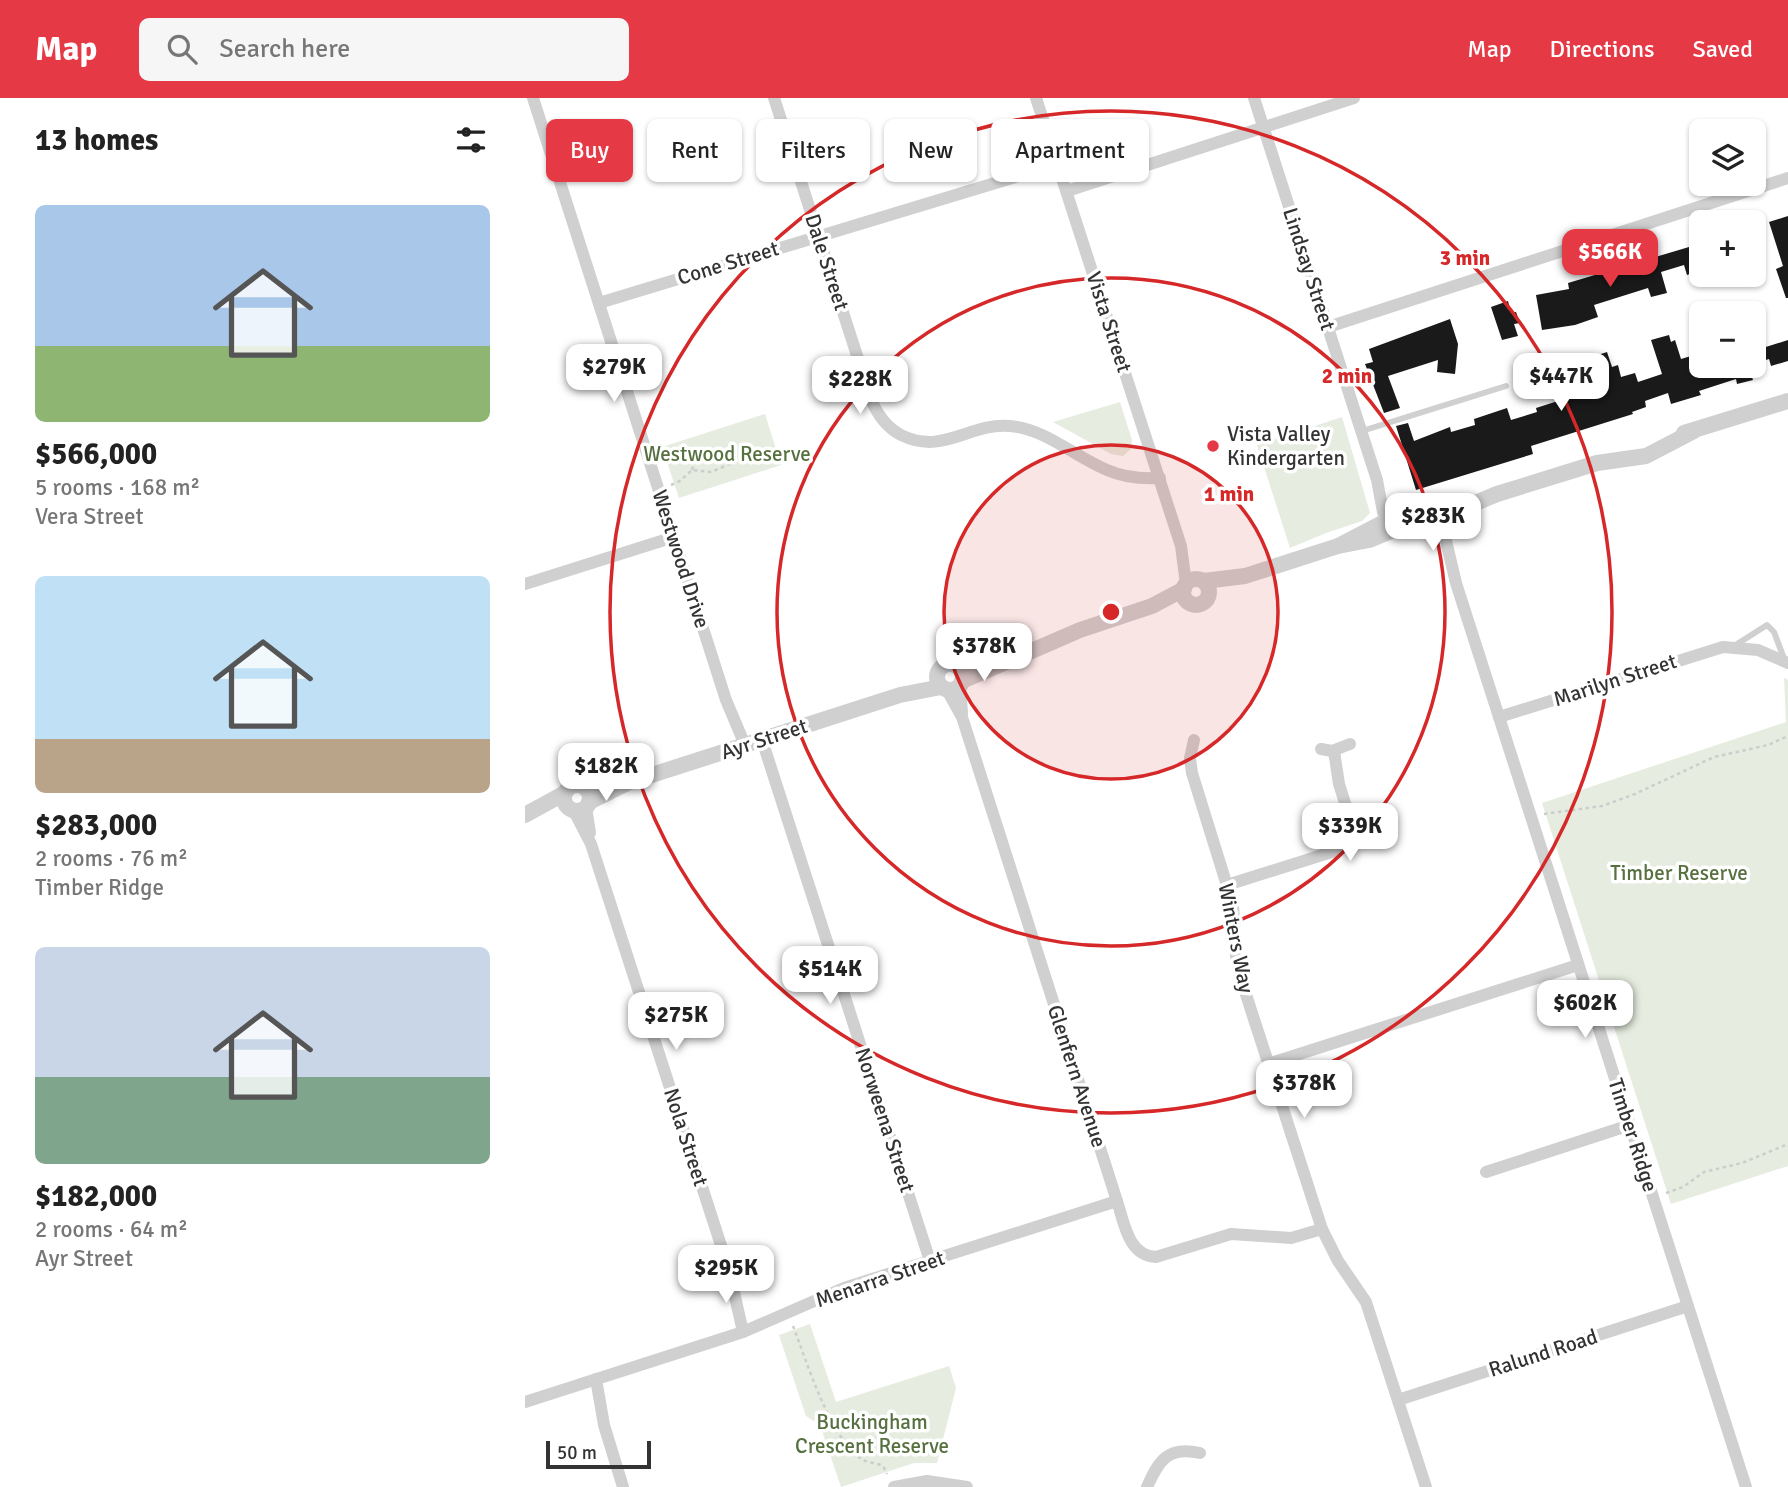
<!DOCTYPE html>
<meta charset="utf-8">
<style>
:root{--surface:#fff;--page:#f6f6f6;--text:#222;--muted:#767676;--accent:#e63946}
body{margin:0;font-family:Signika,sans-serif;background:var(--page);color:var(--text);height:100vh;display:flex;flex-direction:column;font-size:26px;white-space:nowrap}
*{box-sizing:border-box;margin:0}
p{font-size:23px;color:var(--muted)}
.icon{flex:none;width:38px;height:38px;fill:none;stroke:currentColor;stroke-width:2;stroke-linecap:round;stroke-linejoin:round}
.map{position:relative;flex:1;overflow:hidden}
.details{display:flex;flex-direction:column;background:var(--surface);width:525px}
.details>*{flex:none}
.top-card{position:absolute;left:21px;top:21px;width:665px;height:63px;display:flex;gap:14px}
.controls{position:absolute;left:1164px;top:21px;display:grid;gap:14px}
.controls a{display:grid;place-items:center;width:77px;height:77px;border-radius:10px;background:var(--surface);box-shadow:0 2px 5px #0004;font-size:35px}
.scale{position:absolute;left:21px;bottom:18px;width:105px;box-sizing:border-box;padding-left:7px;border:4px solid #333;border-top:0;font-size:19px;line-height:24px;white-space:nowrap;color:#333;-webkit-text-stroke:5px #fff;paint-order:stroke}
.price{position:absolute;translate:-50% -60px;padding:0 16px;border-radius:14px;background:#fff;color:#222;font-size:23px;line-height:46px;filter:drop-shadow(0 2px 4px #0008)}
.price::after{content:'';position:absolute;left:50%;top:42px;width:21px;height:16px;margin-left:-10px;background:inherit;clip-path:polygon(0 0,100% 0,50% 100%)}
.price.on{background:var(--accent);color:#fff}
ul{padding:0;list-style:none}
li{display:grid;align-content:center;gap:14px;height:371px;padding:0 35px}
li span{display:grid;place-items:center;height:217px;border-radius:10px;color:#555}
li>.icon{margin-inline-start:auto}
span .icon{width:126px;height:126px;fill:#fffc;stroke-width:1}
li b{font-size:30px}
h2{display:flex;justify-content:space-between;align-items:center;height:84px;padding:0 35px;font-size:30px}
.pill{padding:0 24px;border-radius:10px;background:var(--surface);box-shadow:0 2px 5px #0004;font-size:24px;line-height:63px}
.pill.on{background:var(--accent);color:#fff}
header{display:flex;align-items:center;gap:42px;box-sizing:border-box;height:98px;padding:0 35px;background:var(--accent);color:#fff}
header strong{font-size:33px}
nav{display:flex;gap:38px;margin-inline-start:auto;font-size:24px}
.search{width:490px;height:63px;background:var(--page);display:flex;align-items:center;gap:18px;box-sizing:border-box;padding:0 24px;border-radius:10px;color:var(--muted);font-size:26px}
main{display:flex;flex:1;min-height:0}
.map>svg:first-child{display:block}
.green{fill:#e6ecdf}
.building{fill:#1a1a1a}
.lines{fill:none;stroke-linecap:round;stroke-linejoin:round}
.path{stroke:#cdcdcd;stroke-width:2.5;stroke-dasharray:3.5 3.5;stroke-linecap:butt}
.service{stroke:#d0d0d0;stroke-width:6}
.minor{stroke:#d0d0d0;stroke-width:12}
.tertiary{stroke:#d0d0d0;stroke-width:16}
.ring{fill:none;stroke:#d62828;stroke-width:3.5}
.poi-dot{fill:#e63946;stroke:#fff;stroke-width:2.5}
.labels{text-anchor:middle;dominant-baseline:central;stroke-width:7;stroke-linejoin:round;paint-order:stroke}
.street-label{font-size:21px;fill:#333;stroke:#fff}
.poi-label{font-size:21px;fill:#333;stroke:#fff;text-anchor:start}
.park-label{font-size:21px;fill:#56703f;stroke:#fff}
.centre{fill:#d62828;stroke:#fff;stroke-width:3.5}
.ring-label{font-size:21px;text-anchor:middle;font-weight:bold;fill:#d62828;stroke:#fff;stroke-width:7;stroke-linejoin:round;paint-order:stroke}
</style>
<header>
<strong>Map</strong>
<div class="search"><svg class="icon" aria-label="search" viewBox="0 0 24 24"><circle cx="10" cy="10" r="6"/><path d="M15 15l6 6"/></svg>Search here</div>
<nav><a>Map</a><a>Directions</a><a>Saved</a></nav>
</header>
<main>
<section class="details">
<h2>13 homes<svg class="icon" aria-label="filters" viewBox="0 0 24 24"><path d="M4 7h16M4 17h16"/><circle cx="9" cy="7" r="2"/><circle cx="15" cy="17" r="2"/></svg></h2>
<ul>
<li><span style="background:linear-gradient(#a9c7e8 65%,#8fb573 0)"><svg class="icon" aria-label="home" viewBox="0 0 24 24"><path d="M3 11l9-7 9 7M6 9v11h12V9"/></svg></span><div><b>$566,000</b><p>5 rooms · 168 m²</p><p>Vera Street</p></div></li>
<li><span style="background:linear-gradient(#bfe0f5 75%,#b9a48a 0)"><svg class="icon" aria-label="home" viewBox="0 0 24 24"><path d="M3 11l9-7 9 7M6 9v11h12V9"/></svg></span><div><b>$283,000</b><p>2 rooms · 76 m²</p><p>Timber Ridge</p></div></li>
<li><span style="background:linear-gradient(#c9d6e8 60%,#7fa58c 0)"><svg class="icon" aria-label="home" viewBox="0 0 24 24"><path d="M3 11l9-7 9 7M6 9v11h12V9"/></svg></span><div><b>$182,000</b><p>2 rooms · 64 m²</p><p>Ayr Street</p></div></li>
</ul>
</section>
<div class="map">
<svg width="1263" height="1389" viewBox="0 0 1263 1389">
<rect width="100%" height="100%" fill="#fff"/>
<g class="green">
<path d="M595,304L607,342L606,351L598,358L586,356L528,324Z"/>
<path d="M240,316L256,367L154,400L137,349Z"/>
<path d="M817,319L845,415L837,423L801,435L765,450L732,347Z"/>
<path d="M1259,580L1263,582V1068L1146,1106L1017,705L1261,624Z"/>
<path d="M285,1226L311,1304L424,1268L431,1290L412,1365H389L316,1389L295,1327L281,1318L254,1237Z"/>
</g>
<g class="building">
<path d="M1263,118V200H1261L1251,171L1258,168L1244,124Z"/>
<path d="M1164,149L1167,157L1176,154V172L1162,177L1159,167L1136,174L1142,195L1126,199L1123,190L1069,207L1073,219L1050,227L1017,232L1011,197L1044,191L1043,185Z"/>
<path d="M983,203L986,215L991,214L995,225L989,226L993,238L977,242L966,209Z"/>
<path d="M925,221L933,246L930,276L912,274L913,262L863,278L875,310L859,315L840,266L848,264L844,251Z"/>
<path d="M1144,237L1146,244L1150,242L1156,261L1176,255V268H1223L1228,282L1212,286L1211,281L1174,293L1176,297L1146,306L1143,295L1120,303L1121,309L1107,314L1108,316L1006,348L1008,356L891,392L871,328L883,325L889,343L925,329L926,334L950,327L949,321L982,310L986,322L1012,314L1011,310L1033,303L1024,273L1082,254L1087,269L1093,267L1096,279L1110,275L1113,284L1137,276L1126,242Z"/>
<path d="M1263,242V263L1246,268L1244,261L1228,266V253Z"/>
</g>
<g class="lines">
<g class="path">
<path d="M167,372L172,356"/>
<path d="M146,387L155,383L167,372L186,374L212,363"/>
<path d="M1019,716L1077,708L1110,696L1189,659L1243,647L1263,638"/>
<path d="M1141,1095L1158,1089L1179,1074L1217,1065L1263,1046"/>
<path d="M268,1228C281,1261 306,1344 338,1362C344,1365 352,1365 358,1368L362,1376"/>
</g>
<g class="service">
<path d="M837,333L981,288"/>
<path d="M1209,548L1242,527L1249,534L1260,563"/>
</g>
<g class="minor">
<path d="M8,0L201,602L220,647"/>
<path d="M249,0L346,301C352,316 361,329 376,337C418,358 445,324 485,328C521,331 550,359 582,372C598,379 618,381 635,380"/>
<path d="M511,0L656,448L661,486"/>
<path d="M729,0L852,382L858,414L866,429"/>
<path d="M542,93L829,0"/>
<path d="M74,205L533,66"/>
<path d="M803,229L1263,80"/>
<path d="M908,412L917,426L931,485L1221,1389"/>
<path d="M0,486L149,439"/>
<path d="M435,587L437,615"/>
<path d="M422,592L437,619L592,1103C599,1124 603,1158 631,1159L706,1136L766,1140L797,1131"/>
<path d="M974,619L1198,549L1233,552L1263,565"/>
<path d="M237,642L405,1163"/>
<path d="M669,642L665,660L667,675L708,807L711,858L715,878L797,1131L813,1163L841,1204L901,1389"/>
<path d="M796,651L807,653L825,646"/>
<path d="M61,709L65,735"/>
<path d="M49,713L66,746L204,1172L218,1234"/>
<path d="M702,787L810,753L824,744L826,724L814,686L809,653"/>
<path d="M743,966L1053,867"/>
<path d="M961,1074L1105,1027"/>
<path d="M71,1281L79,1327L98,1389"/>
<path d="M873,1302L1163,1208"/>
<path d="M0,1304L218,1234L319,1190L592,1103"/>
<path d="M369,1389L402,1383L442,1389"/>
<path d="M622,1389C634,1362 643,1348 675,1355"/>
</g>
<g class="tertiary">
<path d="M1159,335L1263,303"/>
<path d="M813,448L844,442L868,432L910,422L972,396L1072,365L1121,358L1169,333"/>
<circle cx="671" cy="494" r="13"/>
<path d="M679,483L720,478L813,448L865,421L889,418"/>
<circle cx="425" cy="579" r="13"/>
<path d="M437,583L555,532L627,508L659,491"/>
<circle cx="52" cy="700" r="13"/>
<path d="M64,704L102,685L375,597L416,589"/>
<path d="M0,717L40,695"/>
</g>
</g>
<circle cx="586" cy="514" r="167" fill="#d62828" fill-opacity=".12"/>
<g class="ring">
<circle cx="586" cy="514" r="167"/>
<circle cx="586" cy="514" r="334"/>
<circle cx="586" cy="514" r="501"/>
</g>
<circle class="poi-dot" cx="688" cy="348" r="7"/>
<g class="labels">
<g class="street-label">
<text transform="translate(302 164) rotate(72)">Dale Street</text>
<text transform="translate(203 165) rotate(-17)">Cone Street</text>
<text transform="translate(784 171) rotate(72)">Lindsay Street</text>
<text transform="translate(584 224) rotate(72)">Vista Street</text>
<text transform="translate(156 461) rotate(72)">Westwood Drive</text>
<text transform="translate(1090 582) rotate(-18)">Marilyn Street</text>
<text transform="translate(239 641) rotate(-18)">Ayr Street</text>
<text transform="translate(711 840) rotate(79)">Winters Way</text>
<text transform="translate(552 978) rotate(72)">Glenfern Avenue</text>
<text transform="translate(360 1022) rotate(72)">Norweena Street</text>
<text transform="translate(1108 1037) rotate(72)">Timber Ridge</text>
<text transform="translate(161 1039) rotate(72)">Nola Street</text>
<text transform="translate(355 1181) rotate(-19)">Menarra Street</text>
<text transform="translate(1018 1255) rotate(-18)">Ralund Road</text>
</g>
<g class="poi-label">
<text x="702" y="336">Vista Valley<tspan x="702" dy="24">Kindergarten</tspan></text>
</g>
<g class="park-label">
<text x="202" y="356">Westwood Reserve</text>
<text x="1154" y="775">Timber Reserve</text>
<text x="347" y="1324">Buckingham<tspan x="347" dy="24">Crescent Reserve</tspan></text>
</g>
</g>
<circle cx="586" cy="514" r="10" class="centre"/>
<g class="ring-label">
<text x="940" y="167">3 min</text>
<text x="822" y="285">2 min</text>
<text x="704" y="403">1 min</text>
</g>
</svg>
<div class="controls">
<a><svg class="icon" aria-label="layers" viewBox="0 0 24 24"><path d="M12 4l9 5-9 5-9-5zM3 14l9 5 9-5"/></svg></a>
<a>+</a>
<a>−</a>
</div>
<div class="scale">50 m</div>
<b class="price on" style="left:1085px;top:191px">$566K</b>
<b class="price" style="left:89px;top:306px">$279K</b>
<b class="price" style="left:1036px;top:315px">$447K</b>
<b class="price" style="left:335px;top:318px">$228K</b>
<b class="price" style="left:908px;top:455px">$283K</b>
<b class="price" style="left:459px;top:585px">$378K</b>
<b class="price" style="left:81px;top:705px">$182K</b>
<b class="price" style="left:825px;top:765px">$339K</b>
<b class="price" style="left:305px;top:908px">$514K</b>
<b class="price" style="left:1060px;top:942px">$602K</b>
<b class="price" style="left:151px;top:954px">$275K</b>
<b class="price" style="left:779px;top:1022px">$378K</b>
<b class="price" style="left:201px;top:1207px">$295K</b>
<div class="top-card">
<a class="pill on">Buy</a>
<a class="pill">Rent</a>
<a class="pill">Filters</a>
<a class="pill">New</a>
<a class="pill">Apartment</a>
</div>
</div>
</main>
